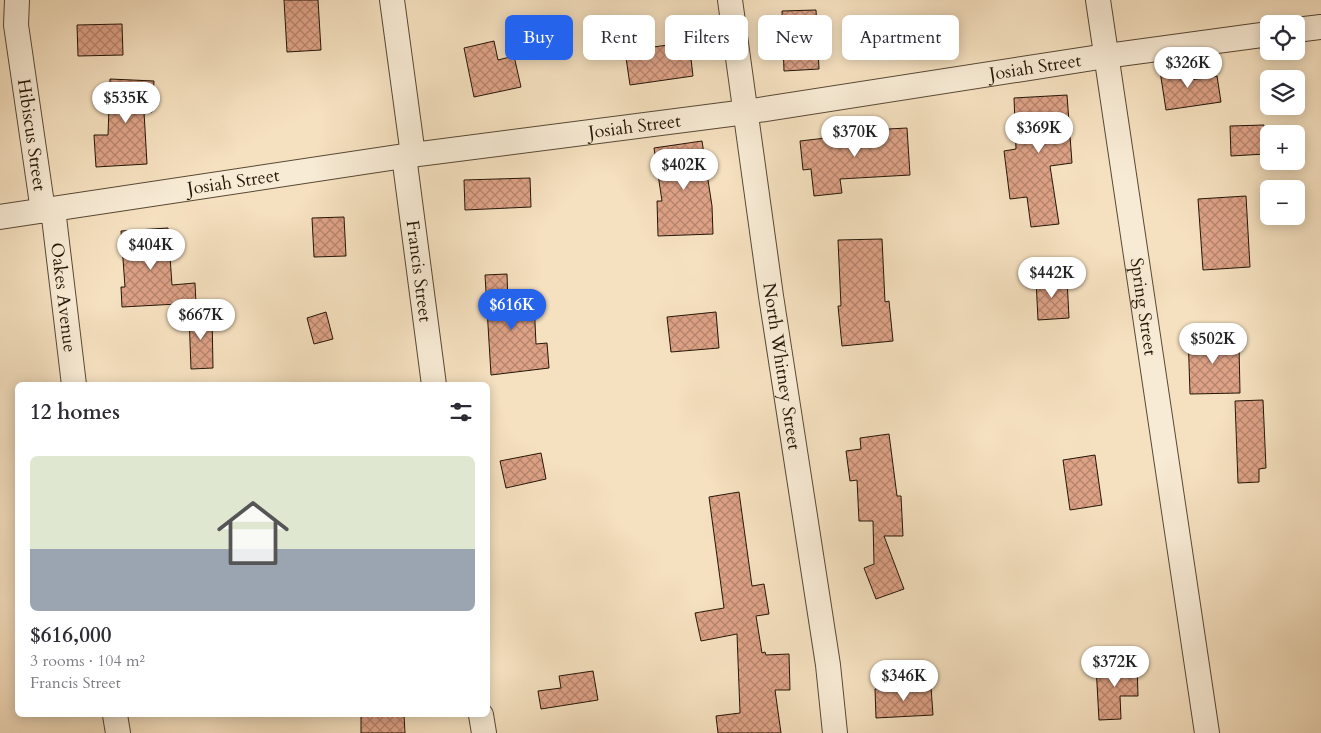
<!DOCTYPE html>
<meta charset="utf-8">
<style>
:root{--surface:#fff;--page:#f7f7f7;--text:#2b2b33;--muted:#7c7c81;--accent:#2563eb}
body{margin:0;font-family:Cardo,serif;background:var(--page);color:var(--text);height:100vh;display:flex;flex-direction:column;font-size:19px;white-space:nowrap}
*{box-sizing:border-box;margin:0}
p{font-size:16px;color:var(--muted)}
.icon{flex:none;width:28px;height:28px;fill:none;stroke:currentColor;stroke-width:2;stroke-linecap:round;stroke-linejoin:round}
.map{position:relative;flex:1;overflow:hidden}
.drawer{position:absolute;left:15px;top:382px;width:475px;height:335px;display:flex;flex-direction:column;background:var(--surface);border-radius:8px;box-shadow:0 2px 12px #0003}
.drawer>*{flex:none}
.hud{position:absolute;left:505px;top:15px;width:475px;height:45px;display:flex;gap:10px}
.fabs{position:absolute;left:1260px;top:15px;display:grid;gap:10px}
.fabs a{display:grid;place-items:center;width:45px;height:45px;border-radius:8px;background:var(--surface);box-shadow:0 2px 12px #0003;font-size:25px}
.price{position:absolute;translate:-50% -42px;padding:0 11px;border-radius:18px;background:#fff;color:#222;font-size:16px;line-height:32px;filter:drop-shadow(0 1px 2px #0008)}
.price::after{content:'';position:absolute;left:50%;top:30px;width:15px;height:11px;margin-left:-8px;background:inherit;clip-path:polygon(0 0,100% 0,50% 100%)}
.price.current{background:var(--accent);color:#fff}
ul{padding:0;list-style:none}
li{display:grid;align-content:center;gap:10px;height:265px;padding:0 15px}
li span{display:grid;place-items:center;height:155px;border-radius:8px;color:#555}
li>.icon{margin-inline-start:auto}
span .icon{width:90px;height:90px;fill:#fffc;stroke-width:1}
li b{font-size:21px}
h2{display:flex;justify-content:space-between;align-items:center;height:60px;padding:0 15px;font-size:21px}
.pill{padding:0 18px;border-radius:8px;background:var(--surface);box-shadow:0 2px 12px #0003;font-size:18px;line-height:45px}
.pill.current{background:var(--accent);color:#fff}
.map>svg:first-child{display:block}
.building{fill:url(#building-cross-hatch);stroke:#241606}
.lines{fill:none;stroke-linecap:round;stroke-linejoin:round}
.minor-casing{stroke:#584834;stroke-width:26}
.minor{stroke:#f8ebd5;stroke-width:24}
.labels{text-anchor:middle;dominant-baseline:central;stroke-width:4;stroke-linejoin:round;paint-order:stroke}
.street-label{font-size:18px;fill:#241606;stroke:#f8ebd5}
</style>
<div class="map">
<svg width="1321" height="733" viewBox="0 0 1321 733">
<defs>
<pattern id="building-cross-hatch" width="8" height="8" patternUnits="userSpaceOnUse" patternTransform="scale(1.25)"><rect width="8" height="8" fill="#dea287"/><path d="M0 0l8 8M0 8l8-8" fill="none" stroke="#b4836c"/></pattern>
</defs>
<rect width="100%" height="100%" fill="#f5e0bf"/>
<filter id="stains"><feTurbulence type="fractalNoise" baseFrequency=".004" numOctaves="4"/><feColorMatrix values="0 0 0 0 .2 0 0 0 0 .09 0 0 0 0 .02 0 0 0 .5 -.17"/></filter>
<radialGradient id="worn" r=".72"><stop offset=".6" stop-color="#630" stop-opacity="0"/><stop offset="1" stop-color="#630" stop-opacity=".3"/></radialGradient>
<g class="building">
<path d="M284,0H318L321,50L287,52Z"/>
<path d="M816,10L819,69L784,71L782,11Z"/>
<path d="M122,24L123,55L78,56L77,25Z"/>
<path d="M494,41L498,60L514,56L521,87L474,97L464,48Z"/>
<path d="M689,42L693,76L630,85L625,51Z"/>
<path d="M1188,67L1190,80L1217,76L1221,102L1166,110L1160,71Z"/>
<path d="M110,79L154,81L152,112H144L147,164L96,167L94,135H108Z"/>
<path d="M1067,95L1072,163L1050,166L1059,224L1031,227L1027,197L1010,199L1004,151L1016,149L1014,98Z"/>
<path d="M1264,125L1265,154L1231,156L1230,126Z"/>
<path d="M907,128L910,175L840,179L842,193L814,196L811,169L803,170L800,141L869,133V130Z"/>
<path d="M702,141L712,206L713,234L658,236L657,201H662L654,148Z"/>
<path d="M530,178L531,207L465,210L464,180Z"/>
<path d="M1246,196L1250,267L1203,270L1198,199Z"/>
<path d="M344,217L346,256L314,257L312,218Z"/>
<path d="M168,228L172,285L195,283L196,303L122,307L121,287H125L121,231Z"/>
<path d="M882,239L885,302L889,301L893,341L842,346L838,306H841L838,240Z"/>
<path d="M507,274L508,303L534,301L536,344L547,343L549,368L491,375L485,275Z"/>
<path d="M1067,279L1069,318L1038,320L1036,280Z"/>
<path d="M326,312L333,339L314,344L307,318Z"/>
<path d="M716,312L719,348L671,352L667,317Z"/>
<path d="M212,314L213,368L191,369L189,315Z"/>
<path d="M1218,332V346L1239,345L1240,393L1190,394L1188,333Z"/>
<path d="M1263,400L1266,468L1259,469V482L1238,483L1235,401Z"/>
<path d="M889,434L897,496H901L903,536H884L904,589L876,599L864,568L874,564L873,521H859L857,480L850,481L846,451L861,449L860,438Z"/>
<path d="M541,453L546,479L506,488L500,461Z"/>
<path d="M1095,455L1102,505L1070,510L1063,460Z"/>
<path d="M739,492L752,586L764,584L769,614L756,616L762,653L765,652L766,655L789,654L790,690H775L781,733H718L716,716L740,713L737,634L701,641L695,613L724,608L709,497Z"/>
<path d="M1137,664L1138,696H1120L1121,719L1099,720L1096,666Z"/>
<path d="M593,671L598,700L541,709L538,691L561,688L559,676Z"/>
<path d="M931,687L933,715L876,718L875,689Z"/>
<path d="M361,715H404L405,733H361Z"/>
</g>
<g class="lines">
<defs>
<g id="minor">
<path id="s1" d="M17,0L16,25L43,211"/>
<path d="M392,0L413,155"/>
<path id="s2" d="M730,0L771,296L828,665L835,733"/>
<path id="s3" d="M1098,0L1207,733"/>
<path d="M1296,30L1321,27"/>
<path id="s4" d="M404,156L434,385"/>
<path id="s5" d="M53,209L74,385"/>
<path id="s6" d="M0,217L404,156L746,112L1106,56L1269,34"/>
<path d="M115,715L118,733"/>
<path d="M481,715L484,733"/>
</g>
</defs>
<use href="#minor" class="minor-casing"/>
<use href="#minor" class="minor"/>
</g>
<g class="labels">
<g class="street-label">
<text stroke="none"><textPath href="#s6" startOffset="1046">Josiah Street</textPath></text>
<text stroke="none"><textPath href="#s6" startOffset="641">Josiah Street</textPath></text>
<text stroke="none"><textPath href="#s1" startOffset="136">Hibiscus Street</textPath></text>
<text stroke="none"><textPath href="#s6" startOffset="236">Josiah Street</textPath></text>
<text stroke="none"><textPath href="#s4" startOffset="116">Francis Street</textPath></text>
<text stroke="none"><textPath href="#s5" startOffset="89">Oakes Avenue</textPath></text>
<text stroke="none"><textPath href="#s3" startOffset="310">Spring Street</textPath></text>
<text stroke="none"><textPath href="#s2" startOffset="370">North Whitney Street</textPath></text>
</g>
</g>
<rect width="100%" height="100%" filter="url(#stains)"/>
<rect width="100%" height="100%" fill="url(#worn)"/>
</svg>
<div class="fabs">
<a><svg class="icon" aria-label="locate" viewBox="0 0 24 24"><circle cx="12" cy="12" r="6"/><path d="M12 2v4M12 18v4M2 12h4M18 12h4"/></svg></a>
<a><svg class="icon" aria-label="layers" viewBox="0 0 24 24"><path d="M12 4l9 5-9 5-9-5zM3 14l9 5 9-5"/></svg></a>
<a>+</a>
<a>−</a>
</div>
<b class="price" style="left:1188px;top:89px">$326K</b>
<b class="price" style="left:126px;top:124px">$535K</b>
<b class="price" style="left:1039px;top:154px">$369K</b>
<b class="price" style="left:855px;top:158px">$370K</b>
<b class="price" style="left:684px;top:191px">$402K</b>
<b class="price" style="left:151px;top:271px">$404K</b>
<b class="price" style="left:1052px;top:299px">$442K</b>
<b class="price current" style="left:512px;top:331px">$616K</b>
<b class="price" style="left:201px;top:341px">$667K</b>
<b class="price" style="left:1213px;top:365px">$502K</b>
<b class="price" style="left:1115px;top:688px">$372K</b>
<b class="price" style="left:904px;top:702px">$346K</b>
<div class="hud">
<a class="pill current">Buy</a>
<a class="pill">Rent</a>
<a class="pill">Filters</a>
<a class="pill">New</a>
<a class="pill">Apartment</a>
</div>
<section class="drawer">
<h2>12 homes<svg class="icon" aria-label="filters" viewBox="0 0 24 24"><path d="M4 7h16M4 17h16"/><circle cx="9" cy="7" r="2"/><circle cx="15" cy="17" r="2"/></svg></h2>
<ul>
<li><span style="background:linear-gradient(#dfe7d0 60%,#9aa5b1 0)"><svg class="icon" aria-label="home" viewBox="0 0 24 24"><path d="M3 11l9-7 9 7M6 9v11h12V9"/></svg></span><div><b>$616,000</b><p>3 rooms · 104 m²</p><p>Francis Street</p></div></li>
</ul>
</section>
</div>
